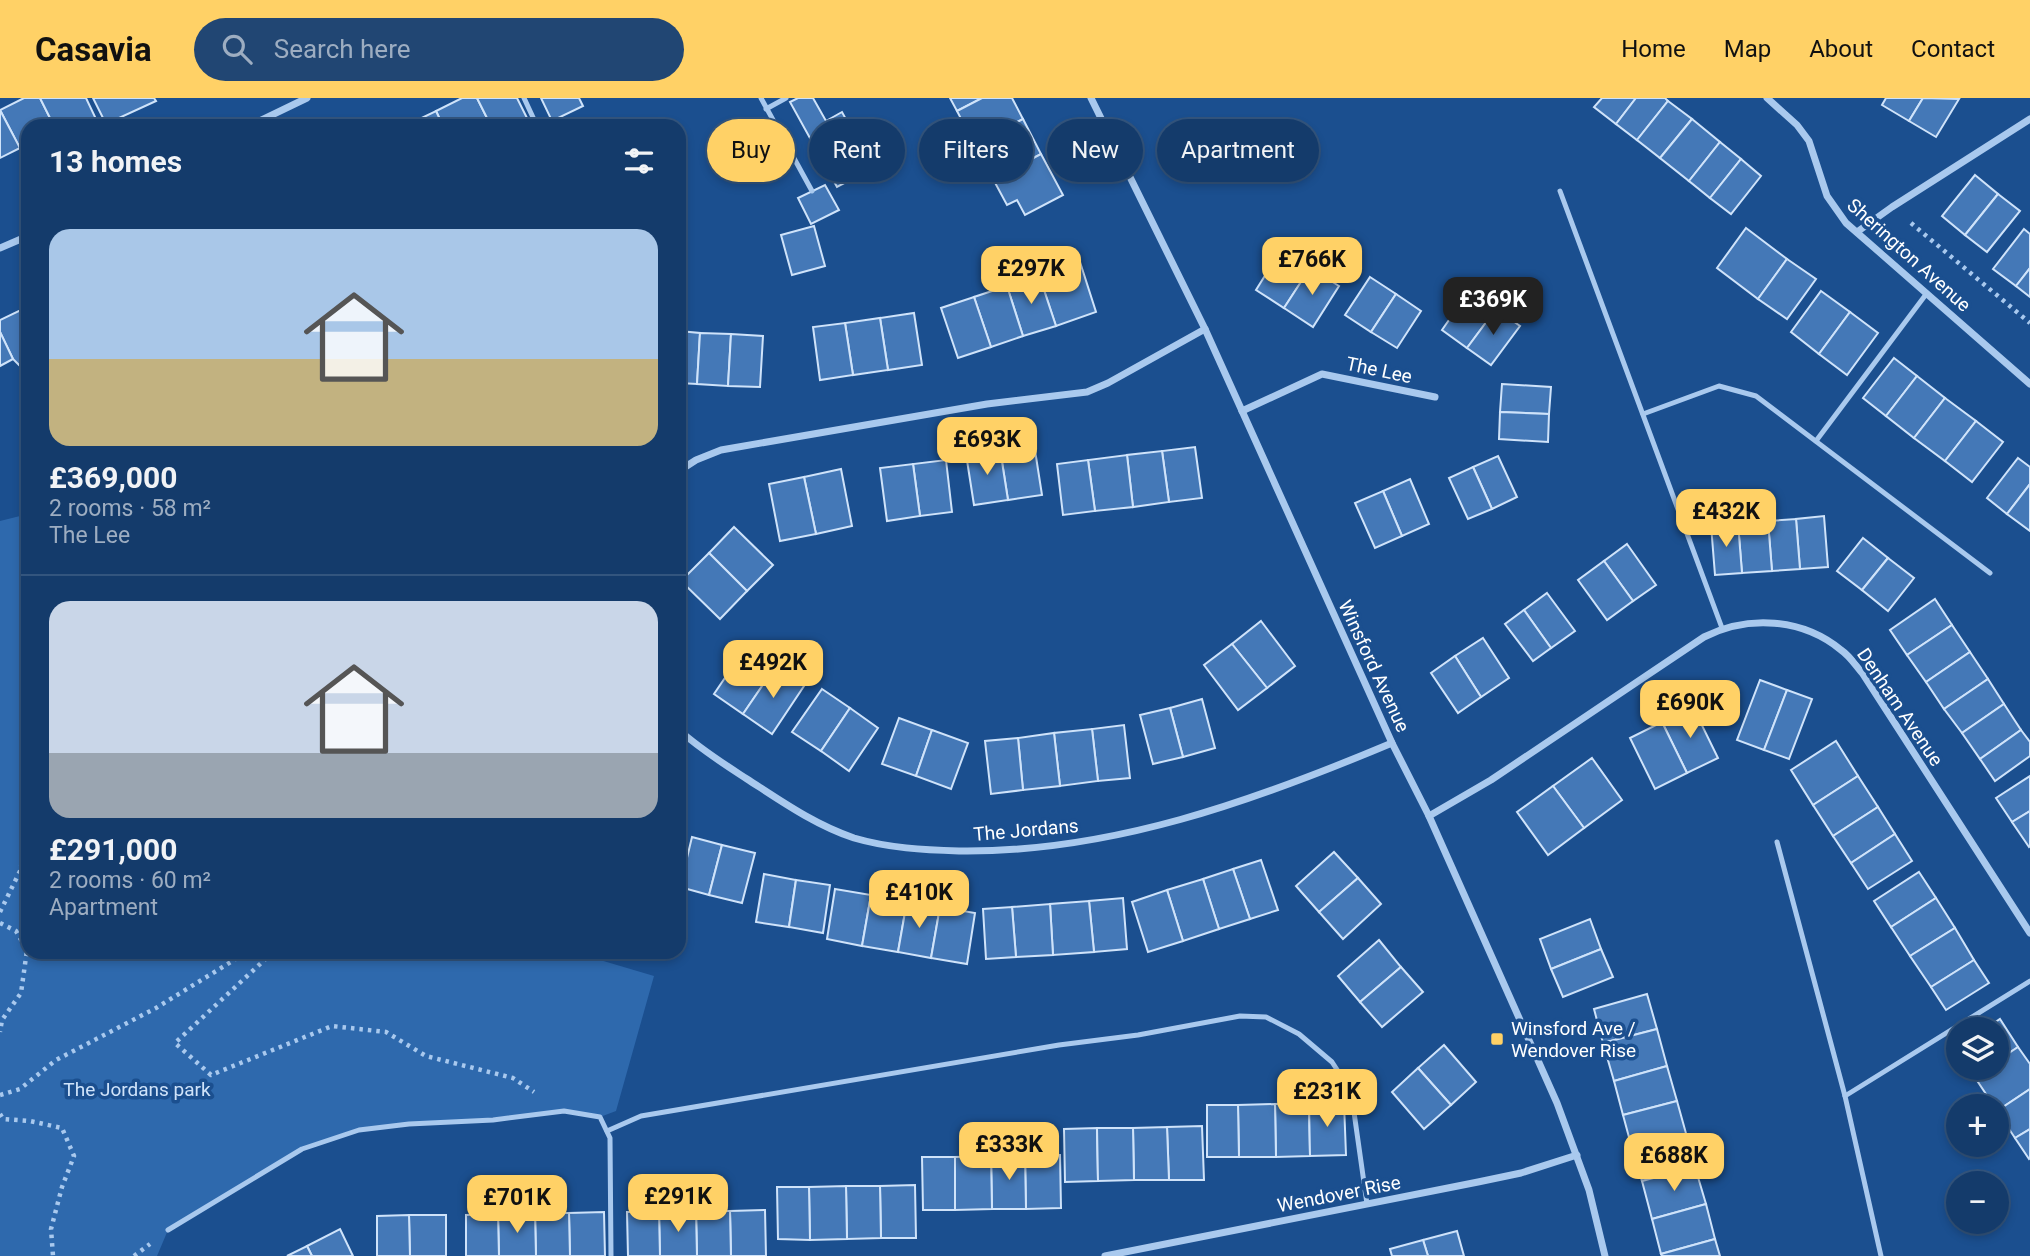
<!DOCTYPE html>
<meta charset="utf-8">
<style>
:root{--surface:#143b6b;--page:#214673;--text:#f1f3f6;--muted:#9dadc1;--line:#33557e;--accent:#ffd166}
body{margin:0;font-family:Roboto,sans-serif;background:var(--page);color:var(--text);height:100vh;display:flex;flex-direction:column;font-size:26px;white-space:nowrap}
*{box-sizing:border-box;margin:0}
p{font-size:23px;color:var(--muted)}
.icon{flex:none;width:38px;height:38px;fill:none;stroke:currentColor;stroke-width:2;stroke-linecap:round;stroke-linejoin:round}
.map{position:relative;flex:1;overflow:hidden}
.side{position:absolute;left:21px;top:21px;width:665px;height:840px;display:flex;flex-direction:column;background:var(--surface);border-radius:21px;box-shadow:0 4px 10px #0003,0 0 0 2px var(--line)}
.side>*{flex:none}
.hud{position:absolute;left:707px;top:21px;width:665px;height:63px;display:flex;gap:14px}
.controls{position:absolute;left:1946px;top:919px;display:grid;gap:14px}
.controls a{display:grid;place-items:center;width:63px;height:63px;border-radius:50%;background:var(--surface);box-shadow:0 4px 10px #0003,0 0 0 2px var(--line);font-size:35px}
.price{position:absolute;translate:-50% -60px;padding:0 16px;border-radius:14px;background:var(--accent);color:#111;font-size:23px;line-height:46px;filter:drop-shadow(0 2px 4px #0008)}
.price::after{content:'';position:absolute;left:50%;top:42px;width:21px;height:16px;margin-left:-10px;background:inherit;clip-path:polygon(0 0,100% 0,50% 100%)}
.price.current{background:#222;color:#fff}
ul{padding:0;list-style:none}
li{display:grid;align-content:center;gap:14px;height:371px;padding:0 28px}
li+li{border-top:2px solid var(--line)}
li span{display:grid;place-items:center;height:217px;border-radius:21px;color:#555}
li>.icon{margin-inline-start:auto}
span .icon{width:126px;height:126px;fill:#fffc;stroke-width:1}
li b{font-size:30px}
h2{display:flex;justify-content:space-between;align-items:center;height:84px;padding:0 28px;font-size:30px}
.chip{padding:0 24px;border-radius:32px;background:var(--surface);box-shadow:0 4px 10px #0003,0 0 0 2px var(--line);font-size:24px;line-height:63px}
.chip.current{background:var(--accent);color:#111}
header{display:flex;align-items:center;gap:42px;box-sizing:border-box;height:98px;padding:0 35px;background:var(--accent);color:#111}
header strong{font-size:33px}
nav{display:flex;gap:38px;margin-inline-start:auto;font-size:24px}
.search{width:490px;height:63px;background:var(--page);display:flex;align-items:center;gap:18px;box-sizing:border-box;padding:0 24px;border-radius:38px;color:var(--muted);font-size:26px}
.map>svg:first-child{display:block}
.green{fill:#2e69ad}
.building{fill:#4478b7;stroke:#cfe3fa;stroke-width:2}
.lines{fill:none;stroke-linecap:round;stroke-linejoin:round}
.path{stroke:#a9c9ee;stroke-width:4.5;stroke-dasharray:3.5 5;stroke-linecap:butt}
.service{stroke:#a9c9ee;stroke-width:5}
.minor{stroke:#a9c9ee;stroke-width:7}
.poi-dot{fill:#ffd166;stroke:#1b4f8f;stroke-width:2.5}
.labels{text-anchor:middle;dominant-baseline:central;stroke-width:7;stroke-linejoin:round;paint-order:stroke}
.street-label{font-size:19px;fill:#fff;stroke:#1b4f8f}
.poi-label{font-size:19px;fill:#fff;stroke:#1b4f8f;text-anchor:start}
.park-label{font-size:19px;fill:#cfe3fa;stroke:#1b4f8f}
</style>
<header>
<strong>Casavia</strong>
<div class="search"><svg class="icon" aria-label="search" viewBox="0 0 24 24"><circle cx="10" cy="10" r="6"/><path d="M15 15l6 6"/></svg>Search here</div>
<nav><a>Home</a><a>Map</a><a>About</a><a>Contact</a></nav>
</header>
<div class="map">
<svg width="2030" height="1158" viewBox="0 0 2030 1158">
<rect width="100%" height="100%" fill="#1b4f8f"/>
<path class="green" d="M28,416V854H573L654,878L616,1013L600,1019L564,1013L359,1032L302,1051L168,1132L157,1158H0V423Z"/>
<g class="building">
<path d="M24,0H40L54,28H28V58L25,60L0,12Z"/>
<path d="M40,0H86L96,21L83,28H54Z"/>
<path d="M93,0H154L156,3L106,26Z"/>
<path d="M462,0H477L491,28H443L436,13Z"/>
<path d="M477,0H517L529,24L519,28H491Z"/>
<path d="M541,0H579L583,8L552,23Z"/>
<path d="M798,0H813L826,23L842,14L873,70L837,89L790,4Z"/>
<path d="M950,0H982L957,13Z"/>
<path d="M982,0H1012L1023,21L974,46L957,13Z"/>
<path d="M1602,0H1636L1616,26L1594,9Z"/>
<path d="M1636,0H1665L1668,3L1637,42L1616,26Z"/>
<path d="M1886,0H1923L1909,23L1882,7Z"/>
<path d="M1923,0L1959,1L1936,39L1909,23Z"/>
<path d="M1668,3L1692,21L1660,60L1637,42Z"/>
<path d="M0,12L20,50L0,60Z"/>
<path d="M436,13L443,28H405Z"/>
<path d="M1023,21L1041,56L993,81L974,46Z"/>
<path d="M1692,21L1720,44L1689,83L1660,60Z"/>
<path d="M1720,44L1741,61L1710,100L1689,83Z"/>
<path d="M1041,56L1063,97L1025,117L1017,102L1007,107L993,81Z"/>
<path d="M1741,61L1761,78L1731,116L1710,100Z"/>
<path d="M1975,77L1998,96L1965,137L1942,118Z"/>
<path d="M825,87L839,112L811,126L798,100Z"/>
<path d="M1998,96L2020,113L1987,154L1965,137Z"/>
<path d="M814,128L825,168L792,177L781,137Z"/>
<path d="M1746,130L1787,161L1758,201L1717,170Z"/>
<path d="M2024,131L2030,136V170L2016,188L1993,171Z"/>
<path d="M1281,152L1310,170L1284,210L1256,192Z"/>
<path d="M1787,161L1816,181L1787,221L1758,201Z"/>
<path d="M1080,164L1096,214L1056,228L1039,177Z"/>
<path d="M1310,170L1339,188L1313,229L1284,210Z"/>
<path d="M2030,170V199L2016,188Z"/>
<path d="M1039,177L1056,228L1023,238L1007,188Z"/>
<path d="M1370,179L1396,196L1371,234L1345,217Z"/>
<path d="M1007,188L1023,238L991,249L974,199Z"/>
<path d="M1470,192L1496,211L1467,250L1442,232Z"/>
<path d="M1821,193L1850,214L1819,256L1791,234Z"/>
<path d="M1396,196L1421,213L1397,250L1371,234Z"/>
<path d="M974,199L991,249L958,260L941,210Z"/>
<path d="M25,210L28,215V263L19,267L13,261L0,234V222Z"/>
<path d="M1496,211L1520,228L1491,267L1467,250Z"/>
<path d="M1850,214L1878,235L1847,277L1819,256Z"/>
<path d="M914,215L922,267L888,272L880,220Z"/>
<path d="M880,220L888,272L853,277L845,225Z"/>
<path d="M845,225L853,277L820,282L813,229Z"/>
<path d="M679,233L700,235L697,286L679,285Z"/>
<path d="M0,234L13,261L0,268Z"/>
<path d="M700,235L731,236L728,288L697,286Z"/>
<path d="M731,236L763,238L760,289L728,288Z"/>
<path d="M1894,260L1917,278L1886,318L1863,300Z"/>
<path d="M1917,278L1945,300L1914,340L1886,318Z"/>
<path d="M1502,286L1551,289L1549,316L1500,314Z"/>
<path d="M1945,300L1976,323L1945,363L1914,340Z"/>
<path d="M1500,314L1549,316L1548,344L1499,341Z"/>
<path d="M1976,323L2003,344L1972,384L1945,363Z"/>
<path d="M1034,346L1042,397L1008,402L1000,351Z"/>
<path d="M1195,349L1202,400L1169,404L1162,353Z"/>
<path d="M1000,351L1008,402L974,407L966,356Z"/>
<path d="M1162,353L1169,404L1133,409L1127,357Z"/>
<path d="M1127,357L1133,409L1095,413L1088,362Z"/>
<path d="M1498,358L1517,399L1492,411L1473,369Z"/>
<path d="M2018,360L2030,369V386L2007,416L1987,400Z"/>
<path d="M946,362L952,414L920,418L913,366Z"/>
<path d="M1088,362L1095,413L1063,417L1057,366Z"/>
<path d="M913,366L920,418L887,423L880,370Z"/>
<path d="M1473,369L1492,411L1468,421L1449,380Z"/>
<path d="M841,371L852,428L816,436L804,379Z"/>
<path d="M804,379L816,436L780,443L769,386Z"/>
<path d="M1410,381L1429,426L1402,438L1383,393Z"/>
<path d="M2030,386V433L2007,416Z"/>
<path d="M1383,393L1402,438L1375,450L1355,405Z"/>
<path d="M1824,418L1828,469L1800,471L1796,421Z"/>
<path d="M1796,421L1800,471L1772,473L1768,423Z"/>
<path d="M1768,423L1772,473L1742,475L1738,425Z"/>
<path d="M1738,425L1742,475L1715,477L1711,427Z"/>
<path d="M734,429L773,467L747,493L709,455Z"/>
<path d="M1863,440L1888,460L1862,492L1837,473Z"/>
<path d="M1627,446L1656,487L1633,503L1604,463Z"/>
<path d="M709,455L747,493L720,521L681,483Z"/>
<path d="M1888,460L1914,480L1888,513L1862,492Z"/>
<path d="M1604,463L1633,503L1607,522L1578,482Z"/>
<path d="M1547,495L1575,533L1551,550L1524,512Z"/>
<path d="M1935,501L1952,527L1907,557L1890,532Z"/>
<path d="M1524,512L1551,550L1533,563L1505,526Z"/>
<path d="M1261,523L1295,568L1267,590L1232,546Z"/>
<path d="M1952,527L1970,554L1926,584L1907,557Z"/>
<path d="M1483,540L1509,580L1481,599L1455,558Z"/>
<path d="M1232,546L1267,590L1238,612L1204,567Z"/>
<path d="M746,549L775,569L743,616L714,596Z"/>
<path d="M1970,554L1988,581L1944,611L1926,584Z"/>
<path d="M1455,558L1481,599L1458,615L1431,575Z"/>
<path d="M775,569L804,588L772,636L743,616Z"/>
<path d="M1988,581L2004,606L1962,635L1944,611Z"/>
<path d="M1760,582L1787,592L1764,652L1737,642Z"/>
<path d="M822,591L850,610L821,653L792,634Z"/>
<path d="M1787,592L1812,601L1789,661L1764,652Z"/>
<path d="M1202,601L1215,650L1183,659L1170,610Z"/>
<path d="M2004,606L2021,632L1980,661L1962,635Z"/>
<path d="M1693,609L1718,660L1687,675L1662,624Z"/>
<path d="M850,610L878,630L849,673L821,653Z"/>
<path d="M1170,610L1183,659L1153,666L1140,617Z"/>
<path d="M899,620L932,632L916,678L882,666Z"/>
<path d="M1662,624L1687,675L1655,691L1630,640Z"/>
<path d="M1124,627L1130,680L1098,683L1092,631Z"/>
<path d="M1092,631L1098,683L1060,688L1054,635Z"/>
<path d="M932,632L968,645L951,691L916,678Z"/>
<path d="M2021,632L2030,644V658L1995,683L1980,661Z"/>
<path d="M1054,635L1060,688L1023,692L1018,640Z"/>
<path d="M1018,640L1023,692L991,696L985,643Z"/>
<path d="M1836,643L1858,678L1813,707L1791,672Z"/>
<path d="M1592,660L1622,702L1584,730L1553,688Z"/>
<path d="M1858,678L1878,709L1833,738L1813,707Z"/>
<path d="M2030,678V713L2012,724L1996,700Z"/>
<path d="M1553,688L1584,730L1548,757L1517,714Z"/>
<path d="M1878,709L1895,736L1851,765L1833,738Z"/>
<path d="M2030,713V748L2029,749L2012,724Z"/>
<path d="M1895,736L1912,763L1868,791L1851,765Z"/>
<path d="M692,739L722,747L709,797L680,789Z"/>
<path d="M722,747L755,755L742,805L709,797Z"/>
<path d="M1334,754L1358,780L1319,814L1296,788Z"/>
<path d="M1261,762L1278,812L1250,821L1233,771Z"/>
<path d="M1233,771L1250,821L1219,831L1203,781Z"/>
<path d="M1919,774L1936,800L1891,829L1874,803Z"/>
<path d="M764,776L796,782L789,829L756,824Z"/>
<path d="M1358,780L1381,806L1343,841L1319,814Z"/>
<path d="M1203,781L1219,831L1183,843L1167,792Z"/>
<path d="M796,782L830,787L823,835L789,829Z"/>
<path d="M835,791L871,797L862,848L827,841Z"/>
<path d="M1167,792L1183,843L1148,854L1132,804Z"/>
<path d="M871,797L907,803L898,854L862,848Z"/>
<path d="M1123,800L1127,851L1094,854L1089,803Z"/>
<path d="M1936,800L1955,830L1910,858L1891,829Z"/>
<path d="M907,803L940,809L931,860L898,854Z"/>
<path d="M1089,803L1094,854L1053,857L1050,806Z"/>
<path d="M1050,806L1053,857L1016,859L1012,809Z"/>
<path d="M940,809L975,815L967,866L931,860Z"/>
<path d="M1012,809L1016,859L986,861L983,811Z"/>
<path d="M1590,821L1601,851L1551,871L1540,841Z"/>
<path d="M1955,830L1974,862L1931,889L1910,858Z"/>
<path d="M1379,842L1401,869L1360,904L1338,878Z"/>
<path d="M1601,851L1613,879L1563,899L1551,871Z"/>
<path d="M1974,862L1989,885L1946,912L1931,889Z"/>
<path d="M1401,869L1423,894L1382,929L1360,904Z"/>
<path d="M1647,896L1657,931L1603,945L1594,911Z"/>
<path d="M2000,921L2018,949L1997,963V931H1985Z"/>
<path d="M1657,931L1667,968L1614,983L1603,945Z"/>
<path d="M1444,947L1476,984L1451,1007L1418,970Z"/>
<path d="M2018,949L2030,966V991L1997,1013V1008H1994L1974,978L1987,970H1997V963Z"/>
<path d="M1667,968L1677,1003L1623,1017L1614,983Z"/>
<path d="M1418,970L1451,1007L1424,1031L1392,994Z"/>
<path d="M2030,991V1031L2015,1040L1997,1013Z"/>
<path d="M1677,1003L1687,1039L1633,1054L1623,1017Z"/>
<path d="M1309,1005L1310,1058L1276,1059L1275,1006Z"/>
<path d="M1309,1005H1344L1346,1057L1310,1058Z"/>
<path d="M1275,1006L1276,1059H1239L1238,1007Z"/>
<path d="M1207,1007H1238L1239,1059H1207Z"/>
<path d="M1202,1028L1204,1082H1169L1167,1029Z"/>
<path d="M1167,1029L1169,1082H1134L1133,1030Z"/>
<path d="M1097,1030L1098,1083L1065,1084L1064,1031Z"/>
<path d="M1097,1030H1133L1134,1082L1098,1083Z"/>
<path d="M2030,1031V1060L2029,1061L2015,1040Z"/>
<path d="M1687,1039L1695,1069L1642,1083L1633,1054Z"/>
<path d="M1060,1057L1061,1110L1026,1111L1025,1058Z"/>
<path d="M991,1058H1025L1026,1111H992Z"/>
<path d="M991,1058L992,1111L955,1112V1059Z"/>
<path d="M922,1059H955V1112H923Z"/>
<path d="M1695,1069L1706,1106L1652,1121L1642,1083Z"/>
<path d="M915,1087L916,1140H881L880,1088Z"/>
<path d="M846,1088H880L881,1140L847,1141Z"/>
<path d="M846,1088L847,1141L810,1142L809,1089Z"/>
<path d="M777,1089H809L810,1142L778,1141Z"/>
<path d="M1706,1106L1715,1141L1661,1156L1652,1121Z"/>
<path d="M765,1112L766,1158H731L730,1113Z"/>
<path d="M696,1113H730L731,1158H697Z"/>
<path d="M696,1113L697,1158H660L659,1114Z"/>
<path d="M604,1114L605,1158H570L569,1115Z"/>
<path d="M627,1114H659L660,1158H628Z"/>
<path d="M535,1115H569L570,1158H536Z"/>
<path d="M535,1115L536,1158H499L498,1116Z"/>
<path d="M498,1116L499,1158H466V1117Z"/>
<path d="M409,1117H446V1158H410Z"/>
<path d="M409,1117L410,1158H377V1118Z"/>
<path d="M340,1131L353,1158H312L307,1148Z"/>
<path d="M1457,1133L1464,1158H1428L1423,1142Z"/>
<path d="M1715,1141L1720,1158H1662L1661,1156Z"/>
<path d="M1423,1142L1428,1158H1392L1390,1151Z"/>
<path d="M307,1148L312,1158H287Z"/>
</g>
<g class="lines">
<g class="path">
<path d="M1911,125L2030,225"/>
<path d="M28,518L24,527L28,552"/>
<path d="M0,814L21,771L28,639"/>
<path d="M0,825L16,833L27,852L21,895L2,922L0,934"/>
<path d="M273,854L175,945L211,977L332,928L386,934L426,958L513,980L534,994"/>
<path d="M0,997L20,991L56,962L156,910L247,854"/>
<path d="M0,1016L3,1021L30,1023L62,1030L74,1058L62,1089L51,1131L53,1158"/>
<path d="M134,1158L150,1146"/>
</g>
<g class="service">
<path d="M524,0L537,28"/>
<path d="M761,0L812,93"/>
<path d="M766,11L786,0"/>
<path d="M1560,93L1722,530"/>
<path d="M1643,316L1719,288L1756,298L1990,475"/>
<path d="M1816,343L1927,195"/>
<path d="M1777,744L1845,998L1881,1158"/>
<path d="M1845,998L2030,883"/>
<path d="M607,1033L641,1018L1059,947L1138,937L1240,918L1266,919L1299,936L1332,964L1351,993L1367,1106"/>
<path d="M168,1132L302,1051L359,1032L409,1026L493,1022L564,1013L600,1019L610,1040L611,1158"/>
</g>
<g class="minor">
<path d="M1091,0L1205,231L1392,645L1429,718L1557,1005L1589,1092L1605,1158"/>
<path d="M1767,0L1797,27L1809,43L1827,98L1846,125L2030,286"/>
<path d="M249,28L307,0"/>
<path d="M1857,134L1892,109L2030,21"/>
<path d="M0,150L28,138"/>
<path d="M1242,313L1322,276L1435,299"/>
<path d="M679,373L696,362L721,352L987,306L1087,294L1108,285L1205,231"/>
<path d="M679,632C700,651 724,666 747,681C781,703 815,727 854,740C888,750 924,752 959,753C1110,755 1254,703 1392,645"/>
<path d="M1429,718L1491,682L1704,539C1748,517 1802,520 1841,552C1850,558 1856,568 1863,576L2030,835"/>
<path d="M1105,1158L1478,1084L1521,1075L1577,1057"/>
</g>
</g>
<rect class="poi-dot" x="1490" y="934" width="14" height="14" rx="3.5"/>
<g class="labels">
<g class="street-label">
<text transform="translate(1909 157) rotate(42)">Sherington Avenue</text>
<text transform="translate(1379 272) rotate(12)">The Lee</text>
<text transform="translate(1374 568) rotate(65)">Winsford Avenue</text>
<text transform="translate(1900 609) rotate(56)">Denham Avenue</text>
<text transform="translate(1026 732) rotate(-5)">The Jordans</text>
<text transform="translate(1339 1096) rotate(-11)">Wendover Rise</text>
</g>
<g class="poi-label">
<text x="1511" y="930">Winsford Ave /<tspan x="1511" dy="22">Wendover Rise</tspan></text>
</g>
<g class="park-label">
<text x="137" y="991">The Jordans park</text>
</g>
</g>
</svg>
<div class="controls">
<a><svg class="icon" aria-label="layers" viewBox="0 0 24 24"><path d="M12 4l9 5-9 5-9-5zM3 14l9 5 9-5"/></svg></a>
<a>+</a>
<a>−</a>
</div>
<b class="price" style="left:1312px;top:199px">£766K</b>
<b class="price" style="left:1031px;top:208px">£297K</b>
<b class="price current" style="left:1493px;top:239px">£369K</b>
<b class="price" style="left:987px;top:379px">£693K</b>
<b class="price" style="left:1726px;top:451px">£432K</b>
<b class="price" style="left:773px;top:602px">£492K</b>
<b class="price" style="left:1690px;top:642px">£690K</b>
<b class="price" style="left:919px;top:832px">£410K</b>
<b class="price" style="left:1327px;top:1031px">£231K</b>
<b class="price" style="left:1009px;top:1084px">£333K</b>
<b class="price" style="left:1674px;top:1095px">£688K</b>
<b class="price" style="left:678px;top:1136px">£291K</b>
<b class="price" style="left:517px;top:1137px">£701K</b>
<div class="hud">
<a class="chip current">Buy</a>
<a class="chip">Rent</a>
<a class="chip">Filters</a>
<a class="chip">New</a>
<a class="chip">Apartment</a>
</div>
<section class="side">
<h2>13 homes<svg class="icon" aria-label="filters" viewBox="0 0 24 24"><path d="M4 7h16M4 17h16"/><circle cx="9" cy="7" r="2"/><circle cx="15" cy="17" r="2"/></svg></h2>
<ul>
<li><span style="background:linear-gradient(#a9c7e8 60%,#c2b280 0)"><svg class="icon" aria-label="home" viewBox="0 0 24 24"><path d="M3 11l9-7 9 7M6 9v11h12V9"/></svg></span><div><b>£369,000</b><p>2 rooms · 58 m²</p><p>The Lee</p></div></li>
<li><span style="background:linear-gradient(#c9d6e8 70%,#9aa5b1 0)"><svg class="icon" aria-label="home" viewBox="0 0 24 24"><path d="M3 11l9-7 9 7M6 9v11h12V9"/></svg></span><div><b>£291,000</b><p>2 rooms · 60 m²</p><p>Apartment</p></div></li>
</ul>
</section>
</div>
